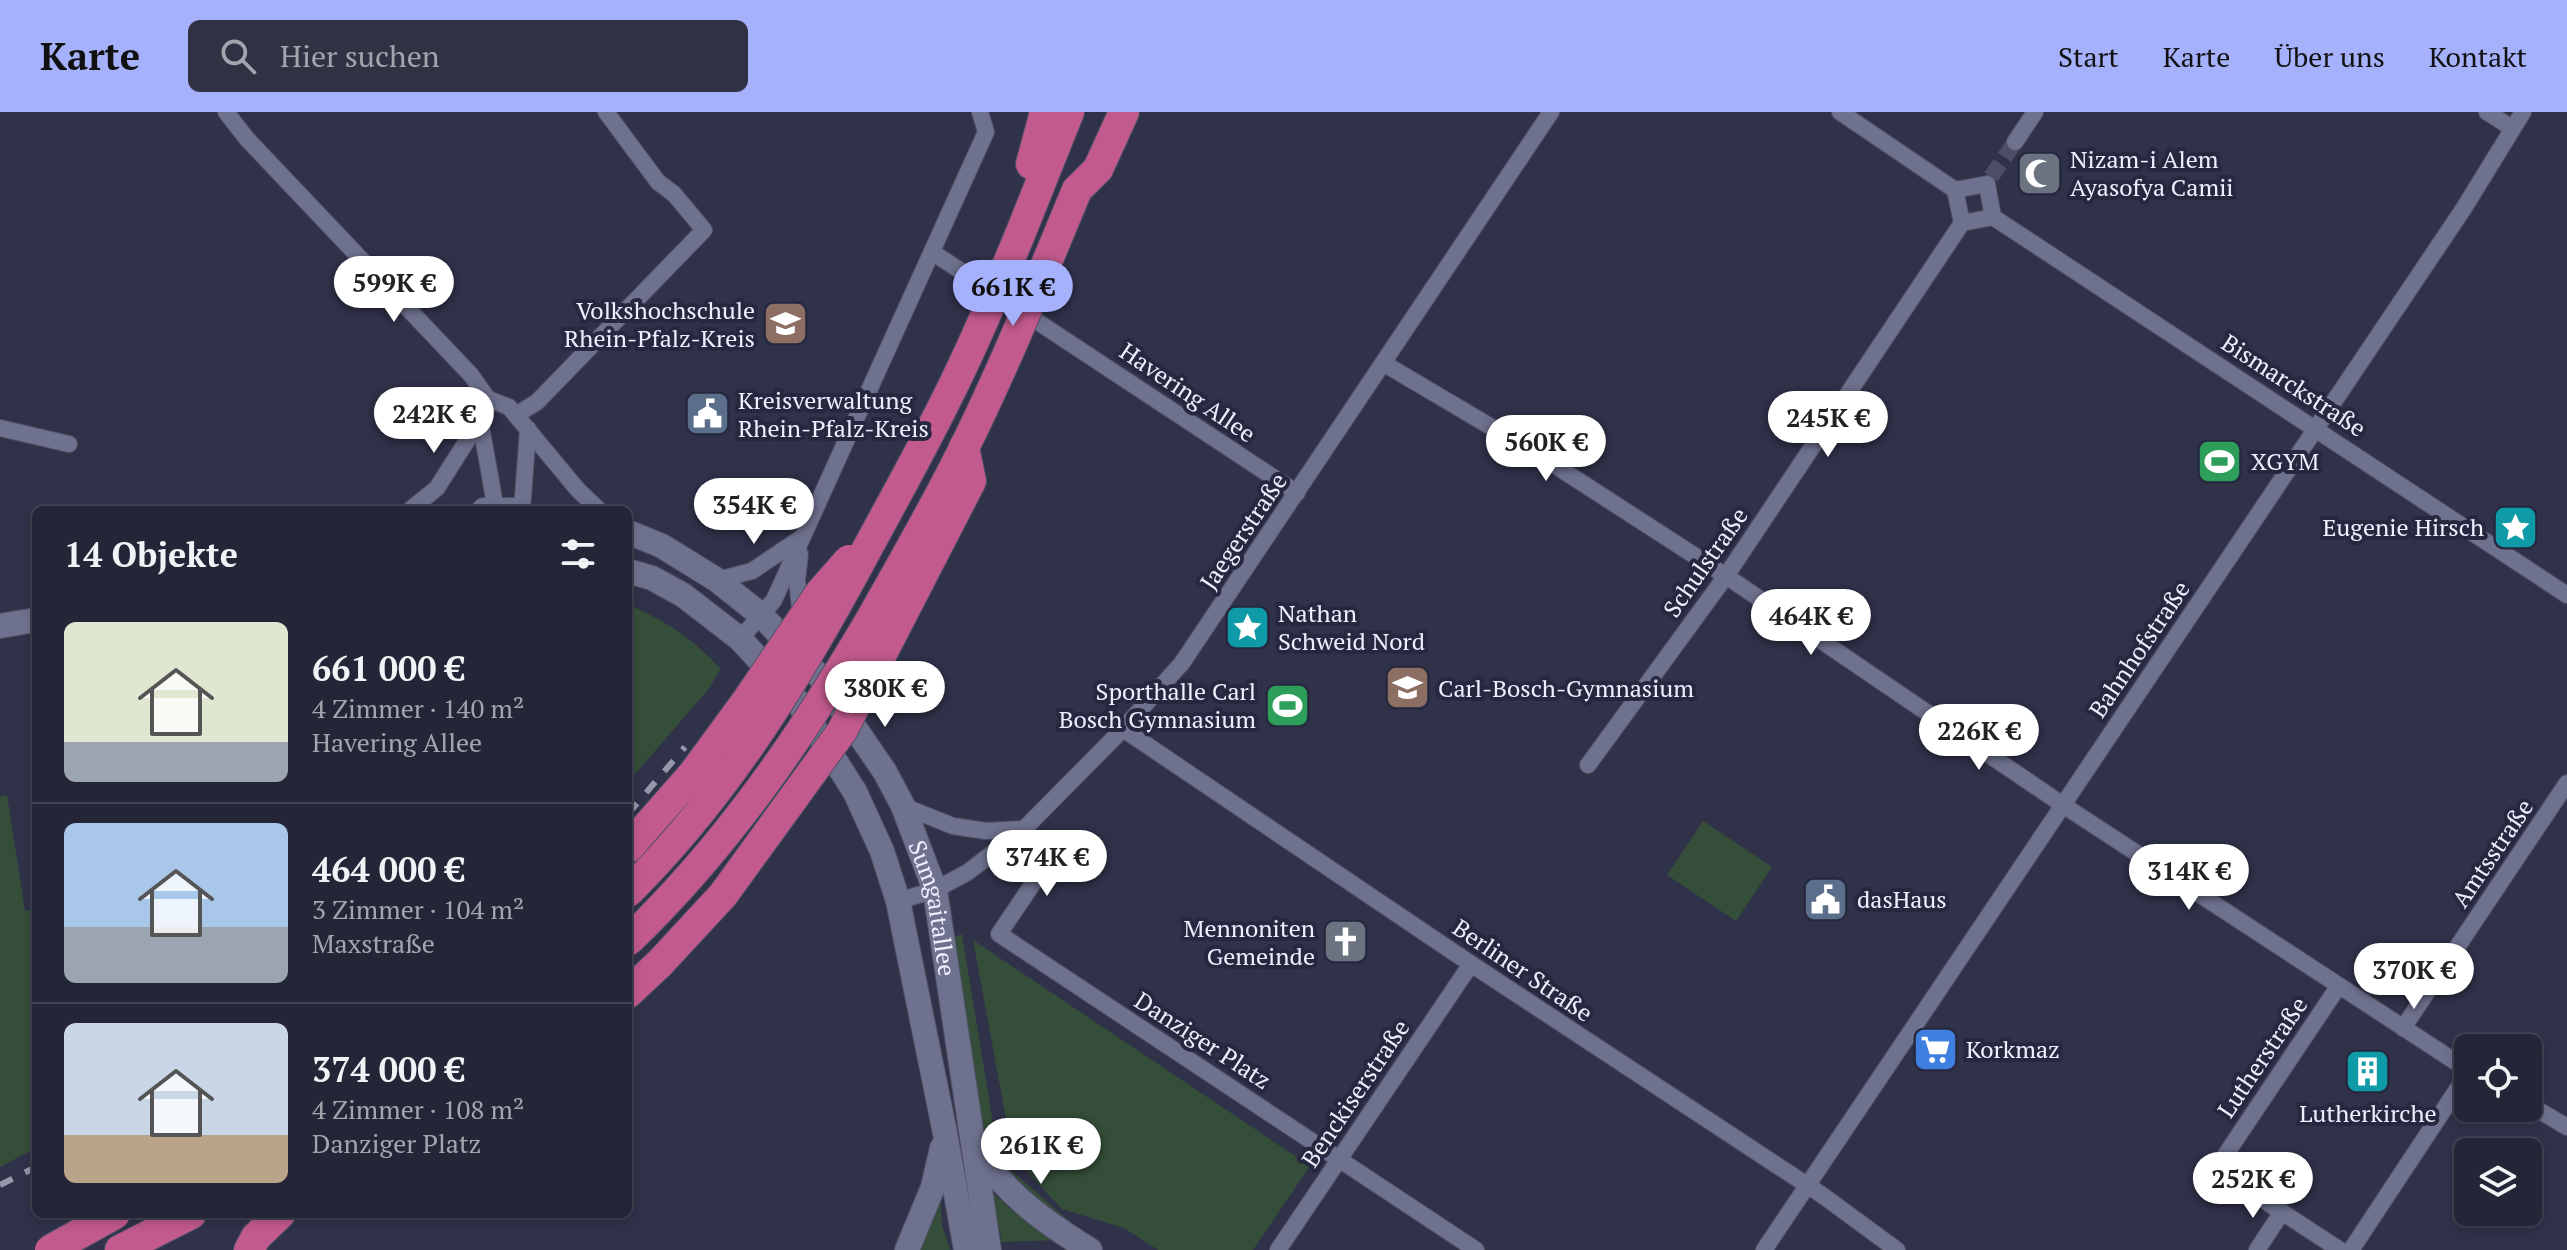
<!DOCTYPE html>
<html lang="de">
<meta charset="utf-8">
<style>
:root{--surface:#242638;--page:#303243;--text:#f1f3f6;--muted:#a3a5ae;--line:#414353;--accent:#a6b1fc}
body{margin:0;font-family:"PT Serif",serif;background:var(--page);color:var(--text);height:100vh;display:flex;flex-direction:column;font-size:30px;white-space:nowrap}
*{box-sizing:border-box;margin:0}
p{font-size:26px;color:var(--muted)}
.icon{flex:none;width:44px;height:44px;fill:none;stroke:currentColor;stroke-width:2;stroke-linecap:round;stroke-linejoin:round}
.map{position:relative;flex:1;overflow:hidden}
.panel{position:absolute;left:32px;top:394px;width:600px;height:712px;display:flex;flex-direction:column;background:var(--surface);border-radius:12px;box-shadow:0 4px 12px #0003,0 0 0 2px var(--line)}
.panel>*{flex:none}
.tools{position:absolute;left:2454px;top:922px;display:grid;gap:16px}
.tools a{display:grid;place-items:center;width:88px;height:88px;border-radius:12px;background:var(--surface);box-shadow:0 4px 12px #0003,0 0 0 2px var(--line);font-size:40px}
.price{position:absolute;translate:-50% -68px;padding:0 18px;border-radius:28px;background:#fff;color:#222;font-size:26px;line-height:52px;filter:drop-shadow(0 2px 4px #0008)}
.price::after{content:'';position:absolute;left:50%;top:48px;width:24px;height:18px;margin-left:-12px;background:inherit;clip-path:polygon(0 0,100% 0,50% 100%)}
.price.on{background:var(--accent);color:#111}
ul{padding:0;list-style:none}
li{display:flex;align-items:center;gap:24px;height:200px;padding:0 32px}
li+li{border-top:2px solid var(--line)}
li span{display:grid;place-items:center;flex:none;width:224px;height:160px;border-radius:12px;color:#555}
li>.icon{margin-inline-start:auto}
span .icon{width:96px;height:96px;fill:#fffc;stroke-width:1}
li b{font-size:34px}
h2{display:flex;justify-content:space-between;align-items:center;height:96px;padding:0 32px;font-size:34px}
header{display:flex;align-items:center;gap:48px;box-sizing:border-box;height:112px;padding:0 40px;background:var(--accent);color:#111}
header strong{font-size:38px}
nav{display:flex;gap:44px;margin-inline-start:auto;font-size:28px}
.search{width:560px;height:72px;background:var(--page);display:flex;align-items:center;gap:20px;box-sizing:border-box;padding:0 28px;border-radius:12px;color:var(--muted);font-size:30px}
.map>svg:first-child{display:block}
.green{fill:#354e39}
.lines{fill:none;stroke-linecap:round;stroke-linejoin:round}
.street-tunnel{stroke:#4c4e65;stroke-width:16;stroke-dasharray:16 8;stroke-linecap:butt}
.street-casing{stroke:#4f5165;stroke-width:18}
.secondary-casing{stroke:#4f5165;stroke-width:26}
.highway-casing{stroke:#4f5165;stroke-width:32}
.street{stroke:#6f728e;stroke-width:16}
.secondary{stroke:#6f728e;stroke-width:24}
.highway{stroke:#c25a8d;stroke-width:30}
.rail{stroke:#9597aa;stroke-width:6;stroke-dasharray:14 14;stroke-linecap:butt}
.highway-bridge-casing{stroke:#4f5165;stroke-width:32;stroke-linecap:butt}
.highway-bridge{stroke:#c25a8d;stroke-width:30}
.labels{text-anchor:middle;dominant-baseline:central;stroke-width:8;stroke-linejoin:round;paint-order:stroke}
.poi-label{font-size:24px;fill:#edefff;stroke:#26283f;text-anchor:start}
.street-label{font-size:24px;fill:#edefff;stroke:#26283f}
</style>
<header>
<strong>Karte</strong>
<div class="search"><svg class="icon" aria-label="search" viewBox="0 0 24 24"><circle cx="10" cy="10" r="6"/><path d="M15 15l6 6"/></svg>Hier suchen</div>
<nav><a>Start</a><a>Karte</a><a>Über uns</a><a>Kontakt</a></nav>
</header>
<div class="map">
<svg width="2567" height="1138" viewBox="0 0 2567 1138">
<rect width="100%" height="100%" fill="#30324a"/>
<g class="green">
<path d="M628,492C669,511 690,525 721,557L707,579L628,670Z"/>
<path d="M7,683L25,799L36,797V1036L0,1055V684Z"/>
<path d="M1703,709L1772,755L1736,809L1667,763Z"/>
<path d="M962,822L999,1048L1074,1113L1030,1086L987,1041L971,974L952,826Z"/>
<path d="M973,828L1310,1054L1253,1138H1158L1124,1116L1062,1097L1013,1045Z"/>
<path d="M990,1078L1011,1097L1058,1128L1002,1130Z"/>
<path d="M940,1079L942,1113L950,1138H915Z"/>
</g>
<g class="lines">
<path class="street-tunnel" d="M1991,65L2015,30"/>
<defs>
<g id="street">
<path d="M226,0L247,27L471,263L488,287L509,295L578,378L599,398"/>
<path d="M1840,0L1955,78L1962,111L1993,105L1987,72L1955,78"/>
<path d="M2487,0L2512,16"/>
<path d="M2015,30L2035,0"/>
<path d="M1993,105L2567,483"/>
<path d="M932,140L1297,381"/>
<path d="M1383,251L1542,345L1726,464L2063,693L2468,958"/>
<path d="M516,303L537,290L704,118L674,82L658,70L606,0"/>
<path d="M480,308L496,398"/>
<path d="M0,316L69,332"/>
<path d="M410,398L437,376L480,308L488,287"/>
<path d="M522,398L528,317"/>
<path d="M800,442L797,468L801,506"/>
<path d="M717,468L752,459L801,426"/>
<path d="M740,527L774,488L986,20L980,0"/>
<path d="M1123,617L1471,852L1822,1083L1897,1138"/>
<path d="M1588,653L1726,464L1962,111"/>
<path d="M903,694L953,714L986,719L1024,717"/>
<path d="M1063,727L999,822L1476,1138"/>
<path d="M898,789L935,778L968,760L1024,717L1123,617L1182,551L1551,0"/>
<path d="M2338,875L2216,1057L2340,1138"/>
<path d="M2403,916L2567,671"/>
<path d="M2528,992L2567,1015"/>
<path d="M1278,1138L1471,852"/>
<path d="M1764,1138L2464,96L2523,0"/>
<path d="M2257,1138L2282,1100"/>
<path d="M2351,1138L2468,961"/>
</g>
<g id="secondary">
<path d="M484,398H519"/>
<path id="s1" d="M628,420L662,434L717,468L761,503L820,565L885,660L903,694L935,778L989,1138"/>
<path d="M628,459L652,466L683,483L740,527L798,590L855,680L882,739L898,789L945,1021L966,1138"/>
<path d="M0,514L36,508"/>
<path d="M977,1037C1005,1082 1046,1111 1090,1138"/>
<path d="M907,1138L933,1075L942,1036"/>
</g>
<g id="highway">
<path d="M1031,52L1045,0"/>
<path d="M1077,78L1098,57L1124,0"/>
<path d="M1019,125L1069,0"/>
<path d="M628,881L660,851"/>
<path d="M120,1138L191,1102"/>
<path d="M249,1138L256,1125L280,1102"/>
</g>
</defs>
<use href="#street" class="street-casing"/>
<use href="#secondary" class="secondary-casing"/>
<use href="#highway" class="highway-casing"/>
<use href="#street" class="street"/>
<use href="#secondary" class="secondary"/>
<use href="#highway" class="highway"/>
<g class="rail">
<path d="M628,702L685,635"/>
<path d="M0,1073L36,1055"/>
</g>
<defs>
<g id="highway-bridge">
<path d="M628,736L693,662L748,587L820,481L849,448"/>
<path d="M628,780C728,681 801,561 867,437C900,376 934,316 963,253C983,211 1001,168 1019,125"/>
<path d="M628,829C727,734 803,623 872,505C904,449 936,393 965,334C1006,251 1041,164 1077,78"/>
<path d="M660,851L723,783L842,619L971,369L964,335"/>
<path d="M50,1138L115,1102"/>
</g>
</defs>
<use href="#highway-bridge" class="highway-bridge-casing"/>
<use href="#highway-bridge" class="highway-bridge"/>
</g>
<defs>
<symbol id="mosque-square" viewBox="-11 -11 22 22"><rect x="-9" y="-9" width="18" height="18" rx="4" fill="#6b7280" stroke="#26283f"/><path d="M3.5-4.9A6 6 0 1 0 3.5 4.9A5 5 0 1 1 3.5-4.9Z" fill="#fff"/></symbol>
<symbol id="university-square" viewBox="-11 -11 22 22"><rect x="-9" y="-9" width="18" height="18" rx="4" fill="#8d6e63" stroke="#26283f"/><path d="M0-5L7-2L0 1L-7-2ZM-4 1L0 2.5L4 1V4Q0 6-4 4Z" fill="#fff"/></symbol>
<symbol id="civic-square" viewBox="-11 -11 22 22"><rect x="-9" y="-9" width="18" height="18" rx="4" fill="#5c6f8a" stroke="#26283f"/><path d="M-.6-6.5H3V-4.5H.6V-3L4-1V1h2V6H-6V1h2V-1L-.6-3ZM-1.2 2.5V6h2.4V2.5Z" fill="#fff"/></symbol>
<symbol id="stadium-square" viewBox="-11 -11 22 22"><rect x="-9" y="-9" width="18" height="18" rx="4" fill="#2e9e5b" stroke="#26283f"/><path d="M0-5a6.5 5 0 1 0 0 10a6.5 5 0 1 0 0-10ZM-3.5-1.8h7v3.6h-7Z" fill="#fff"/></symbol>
<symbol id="sight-square" viewBox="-11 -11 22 22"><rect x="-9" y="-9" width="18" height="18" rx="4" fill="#0f9aa8" stroke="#26283f"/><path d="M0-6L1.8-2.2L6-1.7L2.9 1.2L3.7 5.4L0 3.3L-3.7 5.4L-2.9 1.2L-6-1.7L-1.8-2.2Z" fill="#fff"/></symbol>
<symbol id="school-square" viewBox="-11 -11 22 22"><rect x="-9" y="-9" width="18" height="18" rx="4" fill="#8d6e63" stroke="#26283f"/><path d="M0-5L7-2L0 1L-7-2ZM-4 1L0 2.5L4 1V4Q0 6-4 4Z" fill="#fff"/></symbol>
<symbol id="church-square" viewBox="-11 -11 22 22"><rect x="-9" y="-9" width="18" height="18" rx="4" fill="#6b7280" stroke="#26283f"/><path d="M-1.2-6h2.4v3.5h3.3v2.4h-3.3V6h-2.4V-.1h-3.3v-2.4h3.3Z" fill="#fff"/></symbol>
<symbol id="supermarket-square" viewBox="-11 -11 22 22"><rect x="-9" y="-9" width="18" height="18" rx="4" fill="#3f7fe0" stroke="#26283f"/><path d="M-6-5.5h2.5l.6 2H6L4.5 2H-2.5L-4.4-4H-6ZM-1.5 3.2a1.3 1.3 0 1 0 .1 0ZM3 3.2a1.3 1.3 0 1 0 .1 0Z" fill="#fff"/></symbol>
<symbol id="building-square" viewBox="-11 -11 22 22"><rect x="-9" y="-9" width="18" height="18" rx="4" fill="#0f9aa8" stroke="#26283f"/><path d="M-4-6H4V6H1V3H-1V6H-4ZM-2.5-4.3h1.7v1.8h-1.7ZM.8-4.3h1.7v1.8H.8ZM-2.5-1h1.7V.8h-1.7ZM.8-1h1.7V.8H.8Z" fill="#fff"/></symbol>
</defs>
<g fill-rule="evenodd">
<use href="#mosque-square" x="2014" y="36" width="51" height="51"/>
<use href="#university-square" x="760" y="186" width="51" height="51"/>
<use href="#civic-square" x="682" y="276" width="51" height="51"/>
<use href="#stadium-square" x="2194" y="324" width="51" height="51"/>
<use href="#sight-square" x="2490" y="390" width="51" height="51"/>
<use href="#sight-square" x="1222" y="490" width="51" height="51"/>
<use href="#school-square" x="1382" y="550" width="51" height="51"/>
<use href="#stadium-square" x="1262" y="568" width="51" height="51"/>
<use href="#civic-square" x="1800" y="762" width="51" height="51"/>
<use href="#church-square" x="1320" y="804" width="51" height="51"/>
<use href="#supermarket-square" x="1910" y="912" width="51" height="51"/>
<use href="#building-square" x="2342" y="934" width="51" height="51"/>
</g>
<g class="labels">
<g class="poi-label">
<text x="2070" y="47">Nizam-i Alem<tspan x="2070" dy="28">Ayasofya Camii</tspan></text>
<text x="755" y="198" text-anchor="end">Volkshochschule<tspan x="755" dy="28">Rhein-Pfalz-Kreis</tspan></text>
<text x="738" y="288">Kreisverwaltung<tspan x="738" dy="28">Rhein-Pfalz-Kreis</tspan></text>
<text x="2251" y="349">XGYM</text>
<text x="2484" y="415" text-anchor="end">Eugenie Hirsch</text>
<text x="1278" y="501">Nathan<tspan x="1278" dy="28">Schweid Nord</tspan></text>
<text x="1438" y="576">Carl-Bosch-Gymnasium</text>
<text x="1256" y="579" text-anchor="end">Sporthalle Carl<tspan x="1256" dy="28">Bosch Gymnasium</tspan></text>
<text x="1857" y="787">dasHaus</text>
<text x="1315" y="816" text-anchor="end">Mennoniten<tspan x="1315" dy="28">Gemeinde</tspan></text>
<text x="1966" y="937">Korkmaz</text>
<text x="2368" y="1001" text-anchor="middle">Lutherkirche</text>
</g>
<g class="street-label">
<text transform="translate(2294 273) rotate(33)">Bismarckstraße</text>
<text transform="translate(1188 280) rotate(34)">Havering Allee</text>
<text transform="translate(1243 419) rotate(-56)">Jaegerstraße</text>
<text transform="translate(1705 450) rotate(-55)">Schulstraße</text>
<text transform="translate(2139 537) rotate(-56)">Bahnhofstraße</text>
<text transform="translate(2492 741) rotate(-56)">Amtsstraße</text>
<text stroke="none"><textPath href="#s1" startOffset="504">Sumgaitallee</textPath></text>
<text transform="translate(1523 858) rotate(34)">Berliner Straße</text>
<text transform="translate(1203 928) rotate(33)">Danziger Platz</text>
<text transform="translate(2262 945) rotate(-56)">Lutherstraße</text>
<text transform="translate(1355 981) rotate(-56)">Benckiserstraße</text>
</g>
</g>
</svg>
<div class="tools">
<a><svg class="icon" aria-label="locate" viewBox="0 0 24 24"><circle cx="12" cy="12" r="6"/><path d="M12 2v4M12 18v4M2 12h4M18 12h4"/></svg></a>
<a><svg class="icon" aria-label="layers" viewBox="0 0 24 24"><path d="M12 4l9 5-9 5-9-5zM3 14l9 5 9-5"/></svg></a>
</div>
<b class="price" style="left:394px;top:212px">599K €</b>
<b class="price on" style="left:1013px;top:216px">661K €</b>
<b class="price" style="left:434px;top:343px">242K €</b>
<b class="price" style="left:1828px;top:347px">245K €</b>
<b class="price" style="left:1546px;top:371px">560K €</b>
<b class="price" style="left:754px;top:434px">354K €</b>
<b class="price" style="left:1811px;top:545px">464K €</b>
<b class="price" style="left:885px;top:617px">380K €</b>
<b class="price" style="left:1979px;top:660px">226K €</b>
<b class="price" style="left:1047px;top:786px">374K €</b>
<b class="price" style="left:2189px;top:800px">314K €</b>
<b class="price" style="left:2414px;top:899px">370K €</b>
<b class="price" style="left:1041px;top:1074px">261K €</b>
<b class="price" style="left:2253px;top:1108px">252K €</b>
<section class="panel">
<h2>14 Objekte<svg class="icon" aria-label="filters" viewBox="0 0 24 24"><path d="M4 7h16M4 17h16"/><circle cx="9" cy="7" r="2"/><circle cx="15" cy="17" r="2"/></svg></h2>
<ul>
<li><span style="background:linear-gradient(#dfe7d0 75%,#9aa5b1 0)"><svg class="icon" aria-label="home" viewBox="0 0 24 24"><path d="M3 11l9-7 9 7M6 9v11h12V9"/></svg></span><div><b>661 000 €</b><p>4 Zimmer · 140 m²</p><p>Havering Allee</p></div></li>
<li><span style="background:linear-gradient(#a9c7e8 65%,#9aa5b1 0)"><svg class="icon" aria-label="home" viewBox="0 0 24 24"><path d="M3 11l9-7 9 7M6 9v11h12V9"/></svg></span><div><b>464 000 €</b><p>3 Zimmer · 104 m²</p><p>Maxstraße</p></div></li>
<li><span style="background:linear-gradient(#c9d6e8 70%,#b9a48a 0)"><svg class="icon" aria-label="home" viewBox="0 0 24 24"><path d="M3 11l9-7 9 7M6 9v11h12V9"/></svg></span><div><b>374 000 €</b><p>4 Zimmer · 108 m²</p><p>Danziger Platz</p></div></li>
</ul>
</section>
</div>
